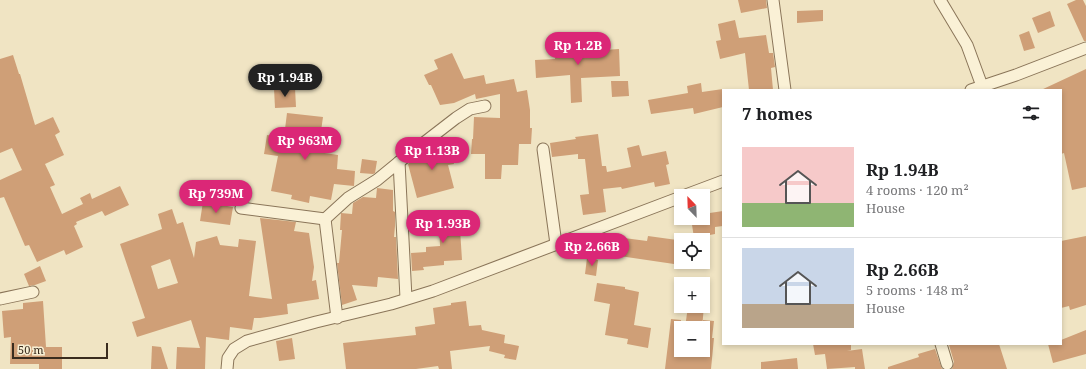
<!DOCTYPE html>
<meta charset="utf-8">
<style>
:root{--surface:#fff;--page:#f6f6f6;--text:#202124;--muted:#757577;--line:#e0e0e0;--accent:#db2777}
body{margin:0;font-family:"Noto Serif",serif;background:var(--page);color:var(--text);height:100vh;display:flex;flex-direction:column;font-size:15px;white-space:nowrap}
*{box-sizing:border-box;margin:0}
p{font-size:13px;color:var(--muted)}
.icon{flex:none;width:22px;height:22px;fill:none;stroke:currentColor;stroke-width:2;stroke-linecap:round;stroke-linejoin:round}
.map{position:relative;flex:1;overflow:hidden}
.drawer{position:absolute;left:722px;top:89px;width:340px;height:256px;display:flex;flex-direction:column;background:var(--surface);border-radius:0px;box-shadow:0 2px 6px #0003}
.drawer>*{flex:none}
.needle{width:26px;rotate:337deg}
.tools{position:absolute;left:674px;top:189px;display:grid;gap:8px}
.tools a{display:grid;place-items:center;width:36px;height:36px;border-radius:0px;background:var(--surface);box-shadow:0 2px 6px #0003;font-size:20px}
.scale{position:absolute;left:12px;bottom:10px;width:96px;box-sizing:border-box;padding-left:4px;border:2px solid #3a2c1e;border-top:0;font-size:11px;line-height:14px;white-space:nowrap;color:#3a2c1e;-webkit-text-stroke:3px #f7eed3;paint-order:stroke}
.price{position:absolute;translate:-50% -34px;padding:0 9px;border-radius:14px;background:var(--accent);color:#fff;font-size:13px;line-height:26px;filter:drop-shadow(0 1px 2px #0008)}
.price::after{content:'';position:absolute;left:50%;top:24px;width:12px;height:9px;margin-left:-6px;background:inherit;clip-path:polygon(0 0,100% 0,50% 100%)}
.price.current{background:#222;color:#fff}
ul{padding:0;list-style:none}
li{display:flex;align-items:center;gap:12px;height:100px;padding:0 20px}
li+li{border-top:1px solid var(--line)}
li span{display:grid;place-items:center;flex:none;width:112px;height:80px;border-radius:0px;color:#555}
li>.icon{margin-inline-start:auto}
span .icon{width:48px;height:48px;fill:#fffc;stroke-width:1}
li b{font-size:17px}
h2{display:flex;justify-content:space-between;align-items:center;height:48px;padding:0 20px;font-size:17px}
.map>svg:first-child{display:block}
.building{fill:#cf9f77;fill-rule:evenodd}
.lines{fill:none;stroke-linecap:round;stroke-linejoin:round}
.street-casing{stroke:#8a7559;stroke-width:13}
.street{stroke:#faf1d6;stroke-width:11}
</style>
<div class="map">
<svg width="1086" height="369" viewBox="0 0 1086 369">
<rect width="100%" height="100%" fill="#f0e4c3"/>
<g class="building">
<path d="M738,0H766L767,8L741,13Z"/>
<path d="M1076,0H1083L1086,6V41H1084L1067,4Z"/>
<path d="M823,10V21L797,23V11Z"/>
<path d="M1050,11L1055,26L1038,33L1032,18Z"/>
<path d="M735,20L739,38L766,35L769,53H773L775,67L771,68L773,90H749L745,53L720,59L716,41L721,40L718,24Z"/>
<path d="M1029,31L1035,48L1024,51L1019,35Z"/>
<path d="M573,39V55L604,54V50L619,49L620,76L581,78L582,102L571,103L570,75L536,78L535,60L555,59V58L556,57V40Z"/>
<path d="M452,53L464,79L484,75L486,84L514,79L517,92L527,90L530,110V128H532L531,144H519L518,165H502L501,179H485V154H471L472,139H473L474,117L500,118V94L476,99L475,94L454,103L440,105L431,85H429L424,75L438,69L434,60Z"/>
<path d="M13,55L19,74H20L35,125L53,117L60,132L55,135L64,155L45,164L55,185L50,187L62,214L83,204L80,198L90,193L92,199L120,186L129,205L105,216L102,211L76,222L77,224L74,226L83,247L66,255L64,250L37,262L29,245L25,246L4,197L0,198V180L22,170L12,148L0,153V59Z"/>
<path d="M1086,69V187L1072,190L1064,153L1061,154V90H1041Z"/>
<path d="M611,81H628L629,96L612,97Z"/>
<path d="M701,83L702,92L723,89V107L694,114L693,108L651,114L648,100L688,93L687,86Z"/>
<path d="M274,88H295L296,107L275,108Z"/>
<path d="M287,113L323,117L318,152L338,155L337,169L355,171L354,186L334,184L331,200L310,196L309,203L291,199L292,195L271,191L278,156L264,154L267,135L284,137Z"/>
<path d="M598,134L602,166H606L607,172L631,167L627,148L639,145L642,156L666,151L669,164L666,165L670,184L655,187L654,182L622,189L621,187L603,189L606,212L583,215L580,195L589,194L585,159H578V154L552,157L550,143L576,139L575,137Z"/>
<path d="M449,144L454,164L448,165L454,188L417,198L408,164L423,152Z"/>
<path d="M362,159L377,161L375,173L373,174L360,173Z"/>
<path d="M377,188L393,190V211L395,212V226L394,237H396L398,279L378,277L377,287L352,285L357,300L342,305L337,263H339L342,230H340L341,213L352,214L353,203L363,197L376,198Z"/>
<path d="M203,202L233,207L230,225L200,221Z"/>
<path d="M172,209L177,224L183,222L194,258L196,242L217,236L220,245L238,247L239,239L256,241L249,296L272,299L260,218L296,222L294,231L309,233L314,267L312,281L316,280L319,299L287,304L288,314L260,318H254L252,330L230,327L229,340L206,337L205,369H176L177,347L200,348L191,320L137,337L132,322L145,318L120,244L162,229L158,214ZM170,259L178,283L158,289L151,266Z"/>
<path d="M723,211V226L715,227V234L694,238L691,218H703V214Z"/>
<path d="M455,212H467L468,229H460L462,260L444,261V265L423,267L424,270L412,271L411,253L426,252V247L440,246L439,218L455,217Z"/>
<path d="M609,236L647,241L648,236L677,240L674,264L606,254Z"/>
<path d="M1086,236V305L1070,310L1069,306L1061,308V241Z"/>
<path d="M587,258L598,260L596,276L585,274Z"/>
<path d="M40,266L46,281L35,285L29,286L24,274Z"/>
<path d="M597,283L625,287V289L639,292L634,325L651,328L648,348L627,344L628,339L605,335L610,304L594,301Z"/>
<path d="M43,301L46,347H62V369H39V364H10L11,337L4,338L2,311L23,309V303Z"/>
<path d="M466,301L469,326L481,325L482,330L505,335L504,343L519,346L516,360L504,358L505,355L489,351L490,346L450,351L452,369H439L438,366L416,369H346L343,343L416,335L415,327L435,324L433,308L451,305V303Z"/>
<path d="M688,306H704L702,328H685Z"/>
<path d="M671,319L681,320V350H703V320L714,321L712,338H714L711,369H665Z"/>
<path d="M1086,330V354L1053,363L1048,344H1061V340Z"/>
<path d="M292,338L295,359L279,361L276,341Z"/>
<path d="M813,344H851V350L847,351L862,349L865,369H855V367L827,369L825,354L815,355Z"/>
<path d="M951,344H999L1007,369H952L954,362L949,345Z"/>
<path d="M152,346L161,347L168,369H151Z"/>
<path d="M935,349L942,369H888V367L919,357L918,354Z"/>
<path d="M797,358L798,369H761V362Z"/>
</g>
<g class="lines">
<defs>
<g id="street">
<path d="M773,0L785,90"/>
<path d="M940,0L967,45L982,86"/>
<path d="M971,90L1016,75L1086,48"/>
<path d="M543,149L556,244"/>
<path d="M399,162L406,298"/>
<path d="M683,196L723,181"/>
<path d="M241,208L325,219"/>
<path d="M325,219L348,198L377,180L399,162L456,118L470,109L485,106"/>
<path d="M325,219L337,318"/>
<path d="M0,299L33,292"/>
<path d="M941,344L947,364"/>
<path d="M227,369L228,358L234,349L247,341L316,322L391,304L433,291L681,197"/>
</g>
</defs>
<use href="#street" class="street-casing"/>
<use href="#street" class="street"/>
</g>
</svg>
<div class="tools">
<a><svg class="needle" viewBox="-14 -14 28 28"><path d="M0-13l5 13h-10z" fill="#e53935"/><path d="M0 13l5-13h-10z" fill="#757577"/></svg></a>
<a><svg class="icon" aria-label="locate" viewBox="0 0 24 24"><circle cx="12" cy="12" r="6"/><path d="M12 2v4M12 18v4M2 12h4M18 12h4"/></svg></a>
<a>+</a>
<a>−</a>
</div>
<div class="scale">50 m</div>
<b class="price" style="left:578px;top:66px">Rp 1.2B</b>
<b class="price current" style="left:285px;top:98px">Rp 1.94B</b>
<b class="price" style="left:305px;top:161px">Rp 963M</b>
<b class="price" style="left:432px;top:171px">Rp 1.13B</b>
<b class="price" style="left:216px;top:214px">Rp 739M</b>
<b class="price" style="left:443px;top:244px">Rp 1.93B</b>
<b class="price" style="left:592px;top:267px">Rp 2.66B</b>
<section class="drawer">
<h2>7 homes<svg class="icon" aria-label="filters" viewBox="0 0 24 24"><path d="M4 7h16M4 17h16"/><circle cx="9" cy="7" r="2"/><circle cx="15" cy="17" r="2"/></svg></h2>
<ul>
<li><span style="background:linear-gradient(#f6c9c9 70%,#8fb573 0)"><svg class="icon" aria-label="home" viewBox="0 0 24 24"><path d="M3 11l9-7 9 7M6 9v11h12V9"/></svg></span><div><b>Rp 1.94B</b><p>4 rooms · 120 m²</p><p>House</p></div></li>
<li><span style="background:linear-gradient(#c9d6e8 70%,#b9a48a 0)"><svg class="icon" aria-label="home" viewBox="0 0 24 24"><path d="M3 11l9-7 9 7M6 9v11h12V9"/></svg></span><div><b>Rp 2.66B</b><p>5 rooms · 148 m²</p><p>House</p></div></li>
</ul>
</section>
</div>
